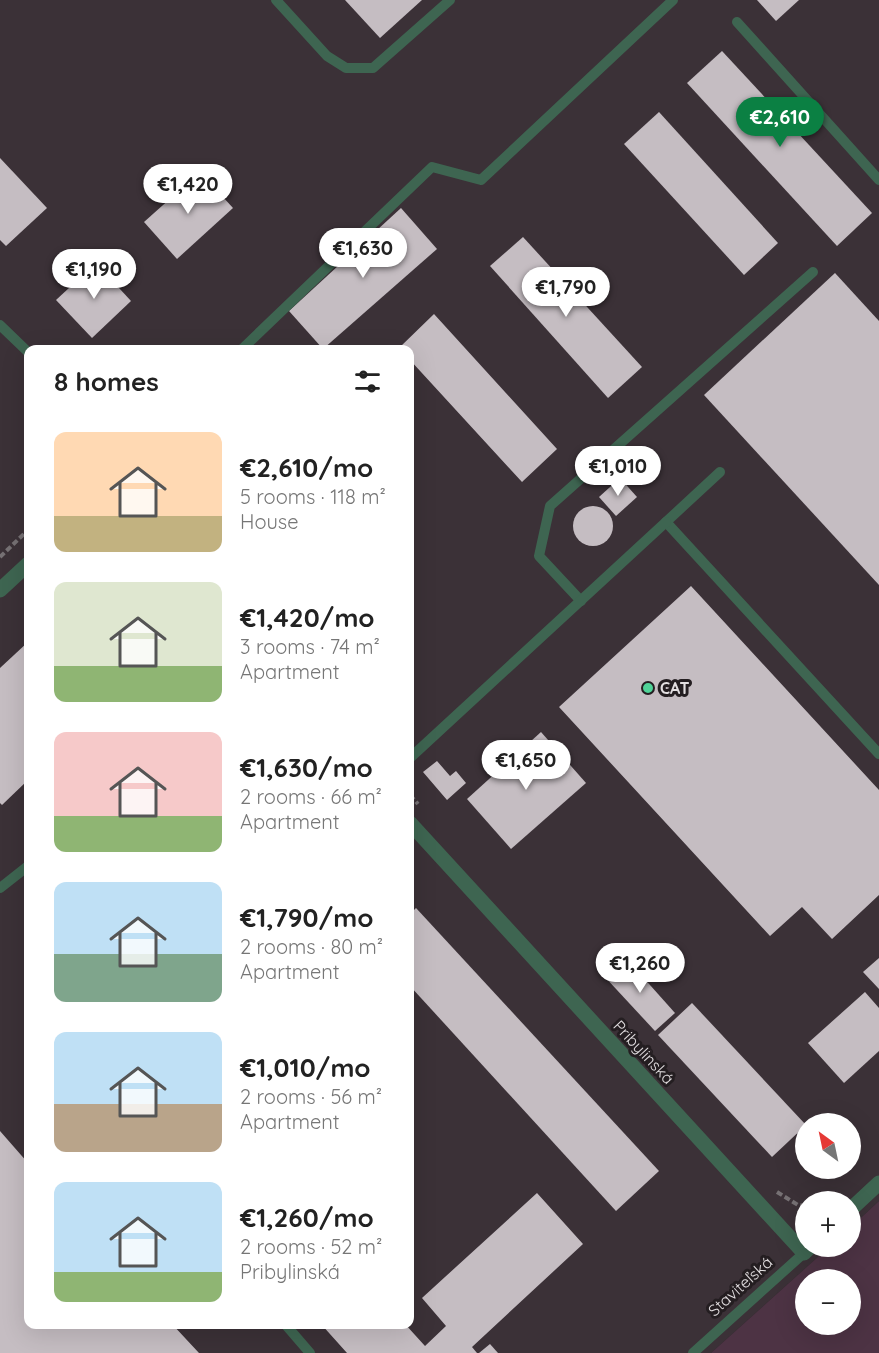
<!DOCTYPE html>
<meta charset="utf-8">
<style>
:root{--surface:#fff;--page:#f6f6f6;--text:#222;--muted:#767676;--accent:#0b8043}
body{margin:0;font-family:Quicksand,sans-serif;background:var(--page);color:var(--text);height:100vh;display:flex;flex-direction:column;font-size:22px;white-space:nowrap}
*{box-sizing:border-box;margin:0}
p{font-size:20px;color:var(--muted)}
.icon{flex:none;width:33px;height:33px;fill:none;stroke:currentColor;stroke-width:2;stroke-linecap:round;stroke-linejoin:round}
.map{position:relative;flex:1;overflow:hidden}
.drawer{position:absolute;left:24px;top:345px;width:390px;height:984px;display:flex;flex-direction:column;background:var(--surface);border-radius:12px;box-shadow:0 6px 24px #0002}
.drawer>*{flex:none}
.needle{width:39px;rotate:327deg}
.buttons{position:absolute;left:795px;top:1113px;display:grid;gap:12px}
.buttons a{display:grid;place-items:center;width:66px;height:66px;border-radius:50%;background:var(--surface);box-shadow:0 6px 24px #0002;font-size:30px}
.price{position:absolute;translate:-50% -51px;padding:0 14px;border-radius:21px;background:#fff;color:#222;font-size:20px;line-height:39px;filter:drop-shadow(0 2px 3px #0008)}
.price::after{content:'';position:absolute;left:50%;top:36px;width:18px;height:14px;margin-left:-9px;background:inherit;clip-path:polygon(0 0,100% 0,50% 100%)}
.price.active{background:var(--accent);color:#fff}
ul{padding:0;list-style:none}
li{display:flex;align-items:center;gap:18px;height:150px;padding:0 30px}
li span{display:grid;place-items:center;flex:none;width:168px;height:120px;border-radius:12px;color:#555}
li>.icon{margin-inline-start:auto}
span .icon{width:72px;height:72px;fill:#fffc;stroke-width:1}
li b{font-size:26px}
h2{display:flex;justify-content:space-between;align-items:center;height:72px;padding:0 30px;font-size:26px}
.map>svg:first-child{display:block}
.built{fill:#3b3137;fill-rule:evenodd}
.green{fill:#4d3344;fill-rule:evenodd}
.building{fill:#c5bdc2}
.lines{fill:none;stroke-linecap:round;stroke-linejoin:round}
.path{stroke:#767174;stroke-width:4;stroke-dasharray:6 3;stroke-linecap:butt}
.lane{stroke:#3e6551;stroke-width:10}
.street{stroke:#3e6551;stroke-width:15}
.poi-dot{fill:#50d398;stroke:#241e21;stroke-width:2}
.labels{text-anchor:middle;dominant-baseline:central;stroke-width:6;stroke-linejoin:round;paint-order:stroke}
.poi-label{font-size:16px;font-weight:bold;fill:#e3dfe1;stroke:#241e21;text-anchor:start}
.street-label{font-size:16px;fill:#e3dfe1;stroke:#241e21}
</style>
<div class="map">
<svg width="879" height="1353" viewBox="0 0 879 1353">
<rect width="100%" height="100%" fill="#2d272b"/>
<path class="built" d="M0,0H879V1201L851,1227L850,1202H806V1246L829,1247L711,1353H0ZM28,350H410V1324H28ZM806,1124H850V1168H806Z"/>
<path class="green" d="M879,1201V1353H711L829,1247L850,1246L851,1227ZM806,1280H850V1324H806Z"/>
<g class="building">
<path d="M345,0H422L380,38Z"/>
<path d="M757,0H799L776,21Z"/>
<path d="M722,51L872,213L837,246L687,83Z"/>
<path d="M659,112L778,243L744,275L624,144Z"/>
<path d="M0,158L47,208L6,246L0,240Z"/>
<path d="M200,172L233,208L177,259L144,222Z"/>
<path d="M401,208L437,249L323,349L289,311Z"/>
<path d="M523,237L642,367L608,398L490,266Z"/>
<path d="M96,263L131,301L92,338L56,300Z"/>
<path d="M835,273L879,321V585L704,395Z"/>
<path d="M434,314L557,449L522,482L410,360V350L399,348Z"/>
<path d="M620,478L637,497L616,516L599,497Z"/>
<circle cx="593" cy="526" r="20"/>
<path d="M691,586L879,790V895L832,939L802,907L770,936L559,707Z"/>
<path d="M28,642V780L2,805L0,803V668Z"/>
<path d="M541,732L586,783L511,849L467,799Z"/>
<path d="M437,761L450,776L456,771L466,783L447,800L423,772Z"/>
<path d="M416,908L659,1171L616,1211L410,986V914Z"/>
<path d="M625,957L675,1013L655,1031L604,976Z"/>
<path d="M879,958V989L863,972Z"/>
<path d="M865,992L879,1008V1051L844,1083L808,1043Z"/>
<path d="M692,1003L806,1125L772,1157L658,1035Z"/>
<path d="M0,1131L28,1163V1324H172L199,1353H0Z"/>
<path d="M537,1193L583,1244L472,1347L477,1353H347L321,1324H405L425,1346L446,1326L422,1298Z"/>
<path d="M490,1344L498,1353H479Z"/>
</g>
<g class="lines">
<g class="path">
<path d="M0,557L28,530"/>
<path d="M410,795L418,804"/>
<path d="M777,1192L798,1205L806,1206"/>
</g>
<g class="lane">
<path d="M276,0L327,56L346,68H373L450,0"/>
<path d="M737,22L879,180"/>
<path d="M0,325L28,352"/>
<path d="M241,350L432,167L481,180L673,0"/>
<path d="M720,472L666,522L879,754"/>
<path d="M581,601L539,556L550,506L813,272"/>
<path d="M410,758L666,522"/>
<path d="M0,888L28,866"/>
<path d="M285,1324L310,1353"/>
<path d="M693,1353L804,1253"/>
</g>
<g class="street">
<path d="M0,590L28,564"/>
<path d="M410,823L804,1253L811,1246"/>
<path d="M850,1210L879,1183"/>
</g>
</g>
<circle class="poi-dot" cx="648" cy="688" r="6"/>
<g class="labels">
<g class="poi-label">
<text x="660" y="688">CAT</text>
</g>
<g class="street-label">
<text transform="translate(644 1052) rotate(47)">Pribylinská</text>
<text transform="translate(740 1286) rotate(-42)">Staviteľská</text>
</g>
</g>
</svg>
<div class="buttons">
<a><svg class="needle" viewBox="-14 -14 28 28"><path d="M0-13l5 13h-10z" fill="#e53935"/><path d="M0 13l5-13h-10z" fill="#767676"/></svg></a>
<a>+</a>
<a>−</a>
</div>
<b class="price active" style="left:780px;top:148px">€2,610</b>
<b class="price" style="left:188px;top:215px">€1,420</b>
<b class="price" style="left:363px;top:279px">€1,630</b>
<b class="price" style="left:94px;top:300px">€1,190</b>
<b class="price" style="left:566px;top:318px">€1,790</b>
<b class="price" style="left:618px;top:497px">€1,010</b>
<b class="price" style="left:526px;top:791px">€1,650</b>
<b class="price" style="left:640px;top:994px">€1,260</b>
<section class="drawer">
<h2>8 homes<svg class="icon" aria-label="filters" viewBox="0 0 24 24"><path d="M4 7h16M4 17h16"/><circle cx="9" cy="7" r="2"/><circle cx="15" cy="17" r="2"/></svg></h2>
<ul>
<li><span style="background:linear-gradient(#ffd9b3 70%,#c2b280 0)"><svg class="icon" aria-label="home" viewBox="0 0 24 24"><path d="M3 11l9-7 9 7M6 9v11h12V9"/></svg></span><div><b>€2,610/mo</b><p>5 rooms · 118 m²</p><p>House</p></div></li>
<li><span style="background:linear-gradient(#dfe7d0 70%,#8fb573 0)"><svg class="icon" aria-label="home" viewBox="0 0 24 24"><path d="M3 11l9-7 9 7M6 9v11h12V9"/></svg></span><div><b>€1,420/mo</b><p>3 rooms · 74 m²</p><p>Apartment</p></div></li>
<li><span style="background:linear-gradient(#f6c9c9 70%,#8fb573 0)"><svg class="icon" aria-label="home" viewBox="0 0 24 24"><path d="M3 11l9-7 9 7M6 9v11h12V9"/></svg></span><div><b>€1,630/mo</b><p>2 rooms · 66 m²</p><p>Apartment</p></div></li>
<li><span style="background:linear-gradient(#bfe0f5 60%,#7fa58c 0)"><svg class="icon" aria-label="home" viewBox="0 0 24 24"><path d="M3 11l9-7 9 7M6 9v11h12V9"/></svg></span><div><b>€1,790/mo</b><p>2 rooms · 80 m²</p><p>Apartment</p></div></li>
<li><span style="background:linear-gradient(#bfe0f5 60%,#b9a48a 0)"><svg class="icon" aria-label="home" viewBox="0 0 24 24"><path d="M3 11l9-7 9 7M6 9v11h12V9"/></svg></span><div><b>€1,010/mo</b><p>2 rooms · 56 m²</p><p>Apartment</p></div></li>
<li><span style="background:linear-gradient(#bfe0f5 75%,#8fb573 0)"><svg class="icon" aria-label="home" viewBox="0 0 24 24"><path d="M3 11l9-7 9 7M6 9v11h12V9"/></svg></span><div><b>€1,260/mo</b><p>2 rooms · 52 m²</p><p>Pribylinská</p></div></li>
</ul>
</section>
</div>
